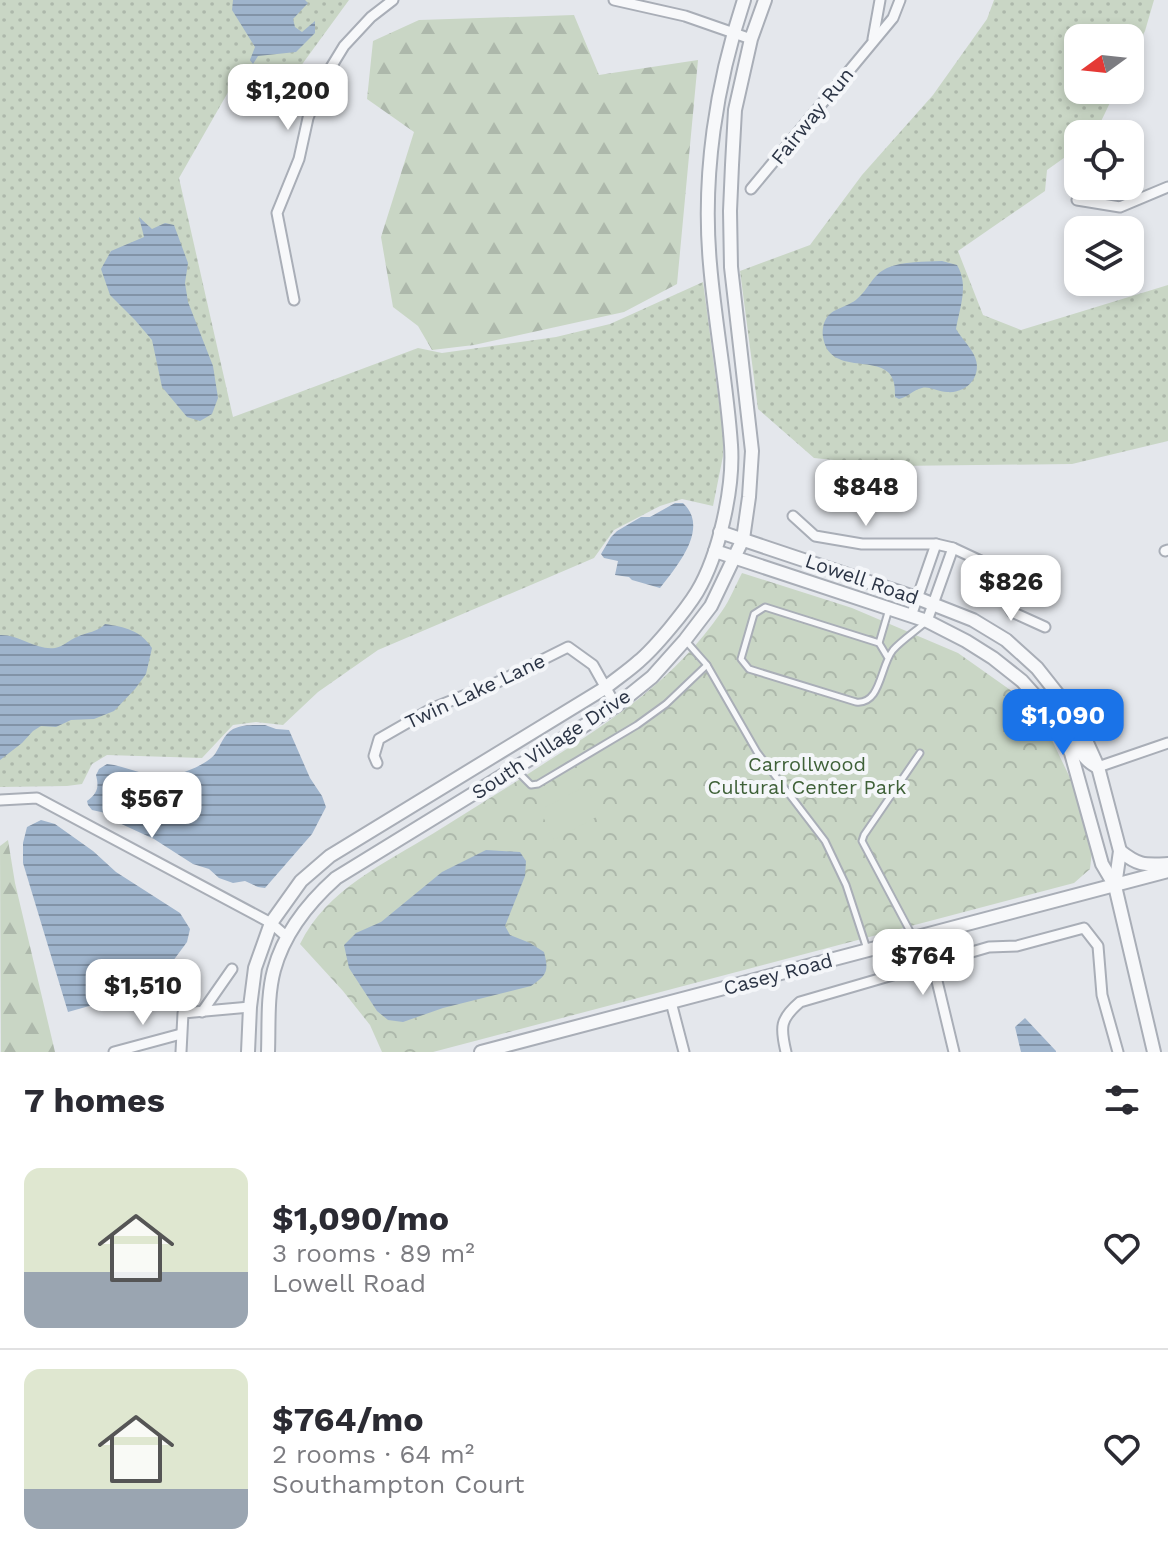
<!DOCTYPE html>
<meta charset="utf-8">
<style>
:root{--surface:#fff;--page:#f2f2f3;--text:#2b2b33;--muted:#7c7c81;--line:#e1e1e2;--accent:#1a73e8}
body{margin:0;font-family:"Work Sans",sans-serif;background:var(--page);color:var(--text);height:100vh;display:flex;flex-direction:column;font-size:30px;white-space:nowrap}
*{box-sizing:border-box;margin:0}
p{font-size:26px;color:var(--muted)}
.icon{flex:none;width:44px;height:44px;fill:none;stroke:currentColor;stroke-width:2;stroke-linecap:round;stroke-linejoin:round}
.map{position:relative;height:1052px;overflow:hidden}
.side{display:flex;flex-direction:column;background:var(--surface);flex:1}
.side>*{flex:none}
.needle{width:52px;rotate:255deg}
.controls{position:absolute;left:1064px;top:24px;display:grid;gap:16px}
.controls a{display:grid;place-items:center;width:80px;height:80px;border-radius:16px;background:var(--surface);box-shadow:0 4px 12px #0003;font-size:40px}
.price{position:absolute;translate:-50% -68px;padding:0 18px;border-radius:16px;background:#fff;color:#222;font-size:26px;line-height:52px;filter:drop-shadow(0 2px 4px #0008)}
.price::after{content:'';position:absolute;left:50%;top:48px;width:24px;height:18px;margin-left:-12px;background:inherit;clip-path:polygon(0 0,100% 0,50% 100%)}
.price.current{background:var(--accent);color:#fff}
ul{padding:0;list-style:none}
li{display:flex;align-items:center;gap:24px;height:200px;padding:0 24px}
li+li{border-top:2px solid var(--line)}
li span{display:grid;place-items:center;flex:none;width:224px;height:160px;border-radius:16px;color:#555}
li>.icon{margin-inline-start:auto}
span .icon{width:96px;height:96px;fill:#fffc;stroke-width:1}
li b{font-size:34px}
h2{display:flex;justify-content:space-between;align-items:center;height:96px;padding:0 24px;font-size:34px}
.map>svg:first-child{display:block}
.grass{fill:url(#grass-dots)}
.forest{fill:url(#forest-firs)}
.park{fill:url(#park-crowns)}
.garden{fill:#c9d6c5}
.water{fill:url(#water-rules)}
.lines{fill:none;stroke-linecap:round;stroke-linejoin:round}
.service-casing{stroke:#a9aeb7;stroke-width:9}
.minor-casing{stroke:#a9aeb7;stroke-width:13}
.tertiary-casing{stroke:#a9aeb7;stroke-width:16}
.service{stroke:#f7f8fa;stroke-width:5}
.minor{stroke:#f7f8fa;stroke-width:9}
.tertiary{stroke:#f7f8fa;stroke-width:12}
.labels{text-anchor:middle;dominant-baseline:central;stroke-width:8;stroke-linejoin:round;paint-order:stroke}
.street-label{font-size:20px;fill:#2b3445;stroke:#f4f6f9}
.park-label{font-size:20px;fill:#3f6138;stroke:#f4f6f9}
</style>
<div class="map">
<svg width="1168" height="1052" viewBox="0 0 1168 1052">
<defs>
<pattern id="grass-dots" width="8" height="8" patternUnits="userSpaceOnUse" patternTransform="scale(2)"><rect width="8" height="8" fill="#c9d6c5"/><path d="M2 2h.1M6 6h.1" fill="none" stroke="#adb8ab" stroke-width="1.8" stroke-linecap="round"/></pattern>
<pattern id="forest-firs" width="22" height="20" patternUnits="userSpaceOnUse" patternTransform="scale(2)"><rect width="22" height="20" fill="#c9d6c5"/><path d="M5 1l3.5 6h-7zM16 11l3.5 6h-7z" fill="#adb8ab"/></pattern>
<pattern id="park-crowns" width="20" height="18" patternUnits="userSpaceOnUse" patternTransform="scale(2)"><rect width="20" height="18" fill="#c9d6c5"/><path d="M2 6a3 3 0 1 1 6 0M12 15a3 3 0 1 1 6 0" fill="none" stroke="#adb8ab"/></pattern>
<pattern id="water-rules" width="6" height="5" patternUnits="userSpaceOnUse" patternTransform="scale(2)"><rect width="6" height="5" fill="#9fb4cc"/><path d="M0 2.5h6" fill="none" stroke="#8293a7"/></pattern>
</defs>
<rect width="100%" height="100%" fill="#e4e7ec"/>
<g class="grass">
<path d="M0,0H349L295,74L239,73L179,178L233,417L418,348L442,353L556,337L610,324L703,282L723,432V456L713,506L682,499L660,506L614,530L594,558L378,650L318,692L283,725L256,722L233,725L202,758L107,755L92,764L82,784L67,786L0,787Z"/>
<path d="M994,0H1154L1145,31L1130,61V38H1078V90H1116L1095,134H1078V148L1047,170L1045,191L958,251L983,315L1021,330L1168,285V441L1072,464L894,466L814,458L758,409L740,271L810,245L862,175L933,95L987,19Z"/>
</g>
<g class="forest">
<path d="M574,15L599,75L698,60L677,284L624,312L474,345L432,350L418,326L393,307L381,237L414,132L367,99L373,41L419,20Z"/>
<path d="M8,840L15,883L55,1052H1L0,846Z"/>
</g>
<path class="park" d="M742,573L852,608L958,653L1016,694L1049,734L1073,784L1092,851L1090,869L1074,883L433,1052H382L370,1025L343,991L300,944C326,890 385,863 434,833C472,809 510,786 548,761C616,718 675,679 722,611C730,600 735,586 742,573Z"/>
<path class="garden" d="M586,786L600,815L554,840L540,810Z"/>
<g class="water">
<path d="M233,0H305L308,3L293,19L295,27L302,32L315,21V33L296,52L258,56L253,64L250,60L255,47L232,10Z"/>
<path d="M139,217L152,229L165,223L174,225L188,263L185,283L188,302L213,366L218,398L212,414L200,421L187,417L162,387L152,340L135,320L110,295L101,269L111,251L144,237Z"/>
<path d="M942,261L957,265C969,285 960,307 956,329C961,338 970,346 974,355C984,375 967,394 947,392C938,392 930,386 922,388C913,390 908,397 899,399L895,397C895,388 895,380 889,373C872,356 829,374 823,337C822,331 823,324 826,319C832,308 848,307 857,299C869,289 872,275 887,268C903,261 925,262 942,261Z"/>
<path d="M675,503H683C710,528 677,566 660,588L632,580L629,577L615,575L618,561L604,558L601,554L611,537L617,531L641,517H650Z"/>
<path d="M105,624C125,627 140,630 152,648L146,674L135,689L114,711L94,719L71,720L56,727L41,726L33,731L22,743L0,760V635C18,634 38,651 55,648C63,647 69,640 77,637C87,632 98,632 105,624Z"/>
<path d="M265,725L276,729L289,730L310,778L322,796L326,807L312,834L265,888L258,887L245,881L233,883L219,878L209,869L193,864L154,839L117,822L110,814L92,810L88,805L87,801C98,793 99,787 96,775L99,769L107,764C126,766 143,776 163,776C176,777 207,765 215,754C221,745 223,735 233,729C243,724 254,725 265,725Z"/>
<path d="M41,820L55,824L93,851L116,872L180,913L190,929L187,942L153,988L68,1012L23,863V843L27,827Z"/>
<path d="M486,850L520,852L526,861L525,876L505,926L510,935L530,943L544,952C549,971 547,975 531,986L443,1008L403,1022L388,1020L377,1011L349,968L344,945L356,933L381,922L442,872Z"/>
<path d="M1025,1018L1056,1051V1052H1021L1015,1027Z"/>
</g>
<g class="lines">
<defs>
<g id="service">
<path d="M685,640L707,665L757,752L825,841L846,885L867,949"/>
<path d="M879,643L889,609"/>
<path d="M888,658L879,643L765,607L754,614L741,659L749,669L856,702C881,705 880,666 893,650C902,640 916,631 927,621"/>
<path d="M515,769L531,785L538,784L637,725L666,704L707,665"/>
<path d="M913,937L862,841L864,835L920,753"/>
</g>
<g id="minor">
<path d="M614,0L685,16L751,39"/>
<path d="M873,39L880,0"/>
<path d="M751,189L893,18L900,0"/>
<path d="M1077,200L1120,207L1168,187"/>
<path d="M294,300L277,213L299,159L308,118L322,82L344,46L371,17L393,0"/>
<path d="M793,516L815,536L862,544H936L953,548L985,563L1012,612L1045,627"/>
<path d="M1165,551L1168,550"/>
<path d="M911,616L936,544"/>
<path d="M927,621L953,548"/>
<path d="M377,763L374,756L379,739L433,708L498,682L568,647L593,665L616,706"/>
<path d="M1098,767L1168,743"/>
<path d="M0,800L37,798L271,923L287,937"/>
<path d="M926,935L954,1052"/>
<path d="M671,1002L684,1052"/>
<path d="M202,1012L232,969"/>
<path d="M114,1052L181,1034"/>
<path d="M181,1052L183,1013L250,1007"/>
<path d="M786,1052C780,1027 780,1019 800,1002L989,947L1017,946L1084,928L1098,946L1102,995L1118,1052"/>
</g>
<g id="tertiary">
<path d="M720,532L917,598L973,620L1006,640L1037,668L1075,716L1098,767L1120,851L1115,886"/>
<path d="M715,551L927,621L966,641L993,658L1022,681L1048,710L1058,726L1071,753L1102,864L1115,886L1154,1052"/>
<path d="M1071,735C1078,748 1084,761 1098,767"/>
<path d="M1120,851C1139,866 1144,865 1168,864"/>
<path d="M248,1052L250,1007L255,968L271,923L301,881L330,856L605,688C616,679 628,671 638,662C655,648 686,610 697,592C719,555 734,488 731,445C727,385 715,324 710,264C702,176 716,84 744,0"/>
<path d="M268,1052C269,1025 267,996 274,970C284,933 308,903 336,878L616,706L652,677L685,640L711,606L743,539L749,497L752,451L731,267L730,211L732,165L735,110L751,39L765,0"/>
<path d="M481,1052L1168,871"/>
</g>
</defs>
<use href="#service" class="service-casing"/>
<use href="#minor" class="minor-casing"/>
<use href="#tertiary" class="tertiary-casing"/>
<use href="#service" class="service"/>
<use href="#minor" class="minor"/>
<use href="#tertiary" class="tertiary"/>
</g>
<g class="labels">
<g class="street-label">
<text transform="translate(812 116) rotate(-51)">Fairway Run</text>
<text transform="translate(862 579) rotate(19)">Lowell Road</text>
<text transform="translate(475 691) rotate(-25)">Twin Lake Lane</text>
<text transform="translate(551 744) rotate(-33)">South Village Drive</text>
<text transform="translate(778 974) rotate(-15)">Casey Road</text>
</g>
<g class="park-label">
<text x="807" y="764">Carrollwood<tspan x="807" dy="23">Cultural Center Park</tspan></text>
</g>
</g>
</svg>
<div class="controls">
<a><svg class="needle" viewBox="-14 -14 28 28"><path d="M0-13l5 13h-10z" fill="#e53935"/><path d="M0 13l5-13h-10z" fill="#7c7c81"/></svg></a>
<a><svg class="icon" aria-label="locate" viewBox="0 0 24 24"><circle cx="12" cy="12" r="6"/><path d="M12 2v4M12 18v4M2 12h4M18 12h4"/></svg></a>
<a><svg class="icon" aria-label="layers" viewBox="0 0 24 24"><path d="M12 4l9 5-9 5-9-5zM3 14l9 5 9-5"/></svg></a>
</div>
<b class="price" style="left:288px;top:132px">$1,200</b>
<b class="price" style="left:866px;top:528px">$848</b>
<b class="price" style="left:1011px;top:623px">$826</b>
<b class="price current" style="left:1063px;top:757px">$1,090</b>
<b class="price" style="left:152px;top:840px">$567</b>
<b class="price" style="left:923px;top:997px">$764</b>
<b class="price" style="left:143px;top:1027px">$1,510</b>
</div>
<section class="side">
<h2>7 homes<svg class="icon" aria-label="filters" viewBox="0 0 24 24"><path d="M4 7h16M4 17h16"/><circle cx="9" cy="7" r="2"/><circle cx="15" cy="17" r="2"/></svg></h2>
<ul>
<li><span style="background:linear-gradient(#dfe7d0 65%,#9aa5b1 0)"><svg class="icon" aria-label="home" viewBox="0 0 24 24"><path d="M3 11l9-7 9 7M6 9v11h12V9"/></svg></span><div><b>$1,090/mo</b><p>3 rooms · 89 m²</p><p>Lowell Road</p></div><svg class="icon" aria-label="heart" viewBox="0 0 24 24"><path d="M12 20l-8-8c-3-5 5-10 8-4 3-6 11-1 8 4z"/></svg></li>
<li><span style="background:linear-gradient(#dfe7d0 75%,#9aa5b1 0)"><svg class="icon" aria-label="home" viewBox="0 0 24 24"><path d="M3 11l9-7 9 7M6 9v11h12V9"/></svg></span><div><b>$764/mo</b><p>2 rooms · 64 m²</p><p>Southampton Court</p></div><svg class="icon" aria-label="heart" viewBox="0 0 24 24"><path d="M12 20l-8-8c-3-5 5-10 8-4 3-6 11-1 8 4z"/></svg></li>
</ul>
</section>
